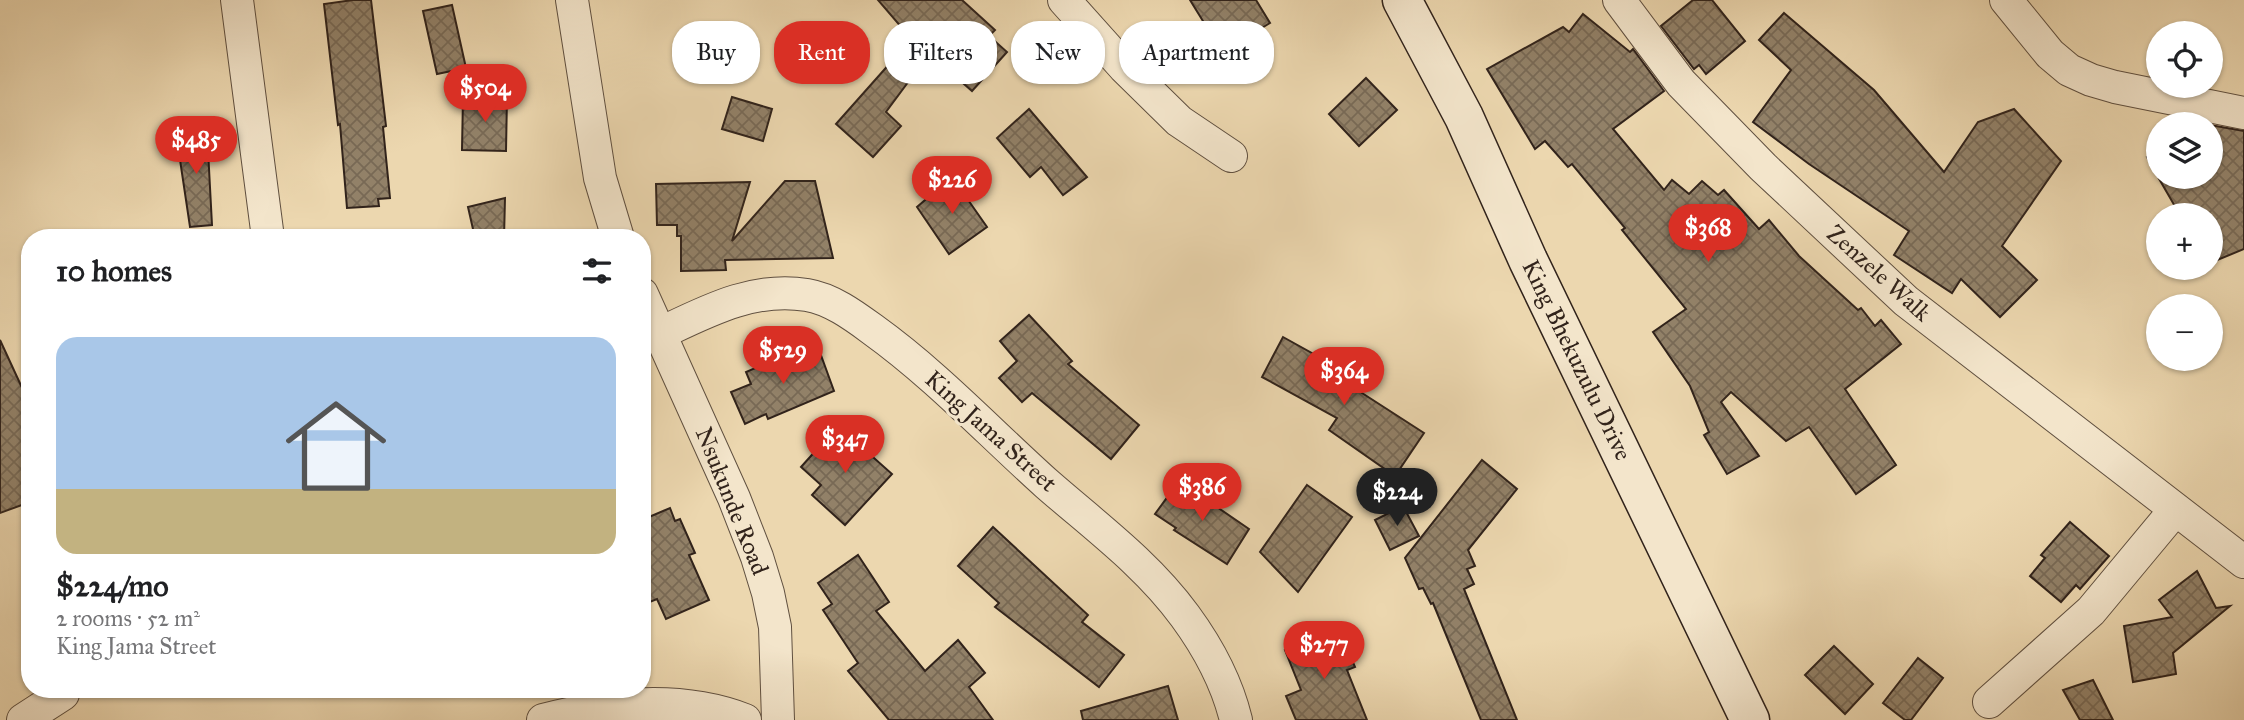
<!DOCTYPE html>
<meta charset="utf-8">
<style>
:root{--surface:#fff;--page:#f2f2f2;--text:#202124;--muted:#757577;--line:#e0e0e0;--accent:#d93025}
body{margin:0;font-family:"IM FELL Great Primer",serif;background:var(--page);color:var(--text);height:100vh;display:flex;flex-direction:column;font-size:26px;white-space:nowrap}
*{box-sizing:border-box;margin:0}
p{font-size:23px;color:var(--muted)}
.icon{flex:none;width:38px;height:38px;fill:none;stroke:currentColor;stroke-width:2;stroke-linecap:round;stroke-linejoin:round}
.map{position:relative;flex:1;overflow:hidden}
.sheet{position:absolute;left:21px;top:229px;width:630px;height:469px;display:flex;flex-direction:column;background:var(--surface);border-radius:28px;box-shadow:0 2px 5px #0004}
.sheet>*{flex:none}
.top-card{position:absolute;left:672px;top:21px;width:665px;height:63px;display:flex;gap:14px}
.tools{position:absolute;left:2146px;top:21px;display:grid;gap:14px}
.tools a{display:grid;place-items:center;width:77px;height:77px;border-radius:50%;background:var(--surface);box-shadow:0 2px 5px #0004;font-size:35px}
.price{position:absolute;translate:-50% -60px;padding:0 16px;border-radius:24px;background:var(--accent);color:#fff;font-size:23px;line-height:46px;filter:drop-shadow(0 2px 4px #0008)}
.price::after{content:'';position:absolute;left:50%;top:42px;width:21px;height:16px;margin-left:-10px;background:inherit;clip-path:polygon(0 0,100% 0,50% 100%)}
.price.active{background:#222;color:#fff}
ul{padding:0;list-style:none}
li{display:grid;align-content:center;gap:14px;height:371px;padding:0 35px}
li+li{border-top:2px solid var(--line)}
li span{display:grid;place-items:center;height:217px;border-radius:21px;color:#555}
li>.icon{margin-inline-start:auto}
span .icon{width:126px;height:126px;fill:#fffc;stroke-width:1}
li b{font-size:30px}
h2{display:flex;justify-content:space-between;align-items:center;height:84px;padding:0 35px;font-size:30px}
.chip{padding:0 24px;border-radius:28px;background:var(--surface);box-shadow:0 2px 5px #0004;font-size:24px;line-height:63px}
.chip.active{background:var(--accent);color:#fff}
.map>svg:first-child{display:block}
.building{fill:url(#building-cross-hatch);stroke:#31231b;stroke-width:2}
.lines{fill:none;stroke-linecap:round;stroke-linejoin:round}
.street-casing{stroke:#605040;stroke-width:34}
.secondary-casing{stroke:#31231b;stroke-width:41}
.street{stroke:#f3e5cb;stroke-width:32}
.secondary{stroke:#f3e5cb;stroke-width:38}
.labels{text-anchor:middle;dominant-baseline:central;stroke-width:6;stroke-linejoin:round;paint-order:stroke}
.street-label{font-size:24px;fill:#31231b;stroke:#f3e5cb}
</style>
<div class="map">
<svg width="2244" height="720" viewBox="0 0 2244 720">
<defs>
<pattern id="building-cross-hatch" width="8" height="8" patternUnits="userSpaceOnUse" patternTransform="scale(1.75)"><rect width="8" height="8" fill="#928168"/><path d="M0 0l8 8M0 8l8-8" fill="none" stroke="#786955"/></pattern>
</defs>
<rect width="100%" height="100%" fill="#ecd7af"/>
<filter id="stains"><feTurbulence type="fractalNoise" baseFrequency=".00286" numOctaves="4"/><feColorMatrix values="0 0 0 0 .2 0 0 0 0 .09 0 0 0 0 .02 0 0 0 .5 -.17"/></filter>
<radialGradient id="worn" r=".72"><stop offset=".6" stop-color="#630" stop-opacity="0"/><stop offset="1" stop-color="#630" stop-opacity=".3"/></radialGradient>
<g class="building">
<path d="M353,0H371L386,126L383,127L390,198L378,199L379,206L347,208L340,124L338,125L324,4Z"/>
<path d="M878,0H962L995,30L989,36L1007,52L972,91L930,54L927,57Z"/>
<path d="M1190,0H1256L1270,23L1222,52Z"/>
<path d="M1693,0H1712L1745,41L1706,74L1699,65L1694,69L1661,26Z"/>
<path d="M452,5L466,68L437,74L423,11Z"/>
<path d="M1784,13L1874,90L1944,172L1978,122L2014,109L2061,161L2002,246L2037,280L2000,317L1961,279L1952,293L1894,255L1909,231L1809,164L1753,122L1791,70L1759,40Z"/>
<path d="M1583,14L1630,52L1633,49L1664,91L1613,129L1664,190L1672,180L1689,194L1702,181L1718,195L1724,190L1759,229L1769,220L1799,256L1858,310L1861,308L1875,326L1881,320L1901,344L1845,389L1896,465L1856,494L1809,427L1786,441L1731,392L1721,402L1759,456L1727,474L1704,435L1709,432L1690,386L1653,332L1686,309L1622,230L1625,228L1572,164L1568,167L1545,141L1535,149L1487,69L1563,27L1569,32Z"/>
<path d="M908,43L926,58L886,112L901,126L873,157L836,124Z"/>
<path d="M1366,78L1397,110L1359,146L1329,114Z"/>
<path d="M463,97H507L506,151L462,150Z"/>
<path d="M732,97L772,109L763,141L722,129Z"/>
<path d="M1029,109L1087,177L1063,195L1041,167L1030,177L997,138Z"/>
<path d="M2210,125L2244,131V249L2210,263V215H2180L2158,177H2210Z"/>
<path d="M207,131L212,225L190,227L176,133Z"/>
<path d="M2158,150V176L2147,157Z"/>
<path d="M952,177L987,227L949,254L917,207Z"/>
<path d="M785,181H815L833,258L725,260L726,270L681,271V236H677V225H657L656,184L750,182L732,241Z"/>
<path d="M505,198L504,238H475L468,207Z"/>
<path d="M1029,315L1072,361L1068,364L1139,425L1111,459L1032,393L1022,402L999,378L1017,361L1000,341Z"/>
<path d="M1283,337L1335,366L1331,373L1424,433L1395,476L1329,430L1337,418L1262,377Z"/>
<path d="M0,340L30,405V502L0,513Z"/>
<path d="M818,347L834,391L768,419L766,414L745,424L731,392L751,384L746,372L788,354L791,358Z"/>
<path d="M838,426L892,474L845,525L812,495L821,485L801,467Z"/>
<path d="M1482,460L1517,489L1468,550L1475,566L1467,569L1474,584L1464,589L1517,720H1481L1433,603L1431,604L1423,588L1419,589L1405,558Z"/>
<path d="M1179,481L1249,529L1227,564L1174,530L1176,528L1155,514Z"/>
<path d="M1307,485L1352,517L1298,592L1260,552Z"/>
<path d="M1403,506L1419,536L1390,550L1375,520Z"/>
<path d="M670,508L675,521L680,519L695,553L689,555L709,600L666,619L657,599L642,605V520Z"/>
<path d="M2070,522L2109,556L2080,589L2076,585L2061,602L2030,576L2045,558L2041,555Z"/>
<path d="M993,527L1088,615L1082,622L1124,655L1099,687L995,607L999,603L958,566Z"/>
<path d="M858,555L889,602L876,611L925,671L958,640L985,673L969,687L993,720H889L848,671L858,663L823,610L832,604L818,583Z"/>
<path d="M2197,571L2216,608L2230,606L2173,653L2176,674L2133,682L2124,626L2172,617L2159,600Z"/>
<path d="M1335,630L1338,639L1342,637L1355,667L1347,670L1367,720H1296L1286,696L1301,690L1285,650Z"/>
<path d="M1834,646L1873,684L1845,714L1805,675Z"/>
<path d="M1918,658L1943,678L1911,720H1905L1883,703Z"/>
<path d="M2093,680L2113,720H2080L2063,690Z"/>
<path d="M1168,686L1178,720H1083L1081,711Z"/>
</g>
<g class="lines">
<defs>
<g id="street">
<path d="M237,0L268,238"/>
<path d="M572,0L600,178L618,238"/>
<path d="M1064,0L1124,67L1179,121L1231,156"/>
<path d="M1619,0L1681,83L1763,167L1906,301L2244,562"/>
<path d="M2006,0L2050,54L2069,70L2091,80L2115,87L2244,113"/>
<path d="M642,294L734,498L757,557L768,593L775,627L778,720"/>
<path d="M661,333C707,311 754,286 807,295C831,299 853,315 872,329C936,375 989,432 1047,484C1095,526 1147,564 1185,616C1207,646 1227,683 1236,720"/>
<path d="M1989,702L2091,611L2175,510"/>
<path d="M23,720L63,694"/>
<path d="M543,720C609,703 680,695 745,720"/>
</g>
<path id="secondary" d="M1402,0L1464,117L1528,260L1750,720"/>
</defs>
<use href="#street" class="street-casing"/>
<use href="#secondary" class="secondary-casing"/>
<use href="#street" class="street"/>
<use href="#secondary" class="secondary"/>
</g>
<g class="labels">
<g class="street-label">
<text transform="translate(1879 273) rotate(42)">Zenzele Walk</text>
<text transform="translate(1577 360) rotate(64)">King Bhekuzulu Drive</text>
<text transform="translate(991 431) rotate(42)">King Jama Street</text>
<text transform="translate(732 501) rotate(68)">Nsukunde Road</text>
</g>
</g>
<rect width="100%" height="100%" filter="url(#stains)"/>
<rect width="100%" height="100%" fill="url(#worn)"/>
</svg>
<div class="tools">
<a><svg class="icon" aria-label="locate" viewBox="0 0 24 24"><circle cx="12" cy="12" r="6"/><path d="M12 2v4M12 18v4M2 12h4M18 12h4"/></svg></a>
<a><svg class="icon" aria-label="layers" viewBox="0 0 24 24"><path d="M12 4l9 5-9 5-9-5zM3 14l9 5 9-5"/></svg></a>
<a>+</a>
<a>−</a>
</div>
<b class="price" style="left:485px;top:124px">$504</b>
<b class="price" style="left:196px;top:176px">$485</b>
<b class="price" style="left:952px;top:216px">$226</b>
<b class="price" style="left:1708px;top:264px">$368</b>
<b class="price" style="left:783px;top:386px">$529</b>
<b class="price" style="left:1344px;top:407px">$364</b>
<b class="price" style="left:845px;top:475px">$347</b>
<b class="price" style="left:1202px;top:523px">$386</b>
<b class="price active" style="left:1397px;top:528px">$224</b>
<b class="price" style="left:1324px;top:681px">$277</b>
<div class="top-card">
<a class="chip">Buy</a>
<a class="chip active">Rent</a>
<a class="chip">Filters</a>
<a class="chip">New</a>
<a class="chip">Apartment</a>
</div>
<section class="sheet">
<h2>10 homes<svg class="icon" aria-label="filters" viewBox="0 0 24 24"><path d="M4 7h16M4 17h16"/><circle cx="9" cy="7" r="2"/><circle cx="15" cy="17" r="2"/></svg></h2>
<ul>
<li><span style="background:linear-gradient(#a9c7e8 70%,#c2b280 0)"><svg class="icon" aria-label="home" viewBox="0 0 24 24"><path d="M3 11l9-7 9 7M6 9v11h12V9"/></svg></span><div><b>$224/mo</b><p>2 rooms · 52 m²</p><p>King Jama Street</p></div></li>
</ul>
</section>
</div>
